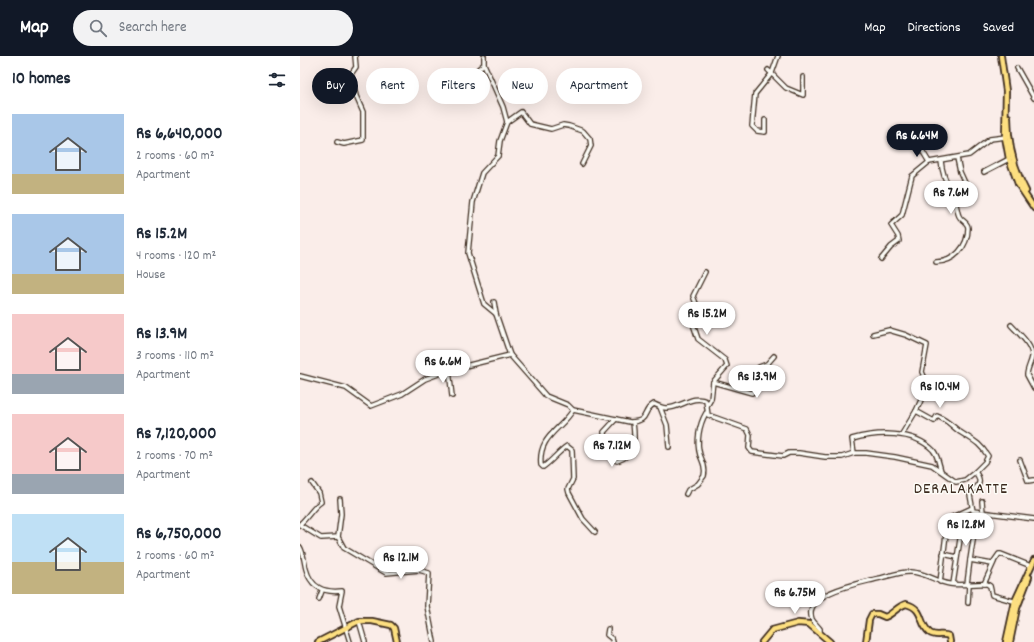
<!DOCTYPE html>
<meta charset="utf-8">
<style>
:root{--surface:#fff;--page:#f2f2f3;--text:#1f2937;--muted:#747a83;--accent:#111827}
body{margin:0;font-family:Dekko,sans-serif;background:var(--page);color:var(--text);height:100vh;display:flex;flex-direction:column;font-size:15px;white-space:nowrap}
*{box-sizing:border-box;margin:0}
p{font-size:13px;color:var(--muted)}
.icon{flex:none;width:22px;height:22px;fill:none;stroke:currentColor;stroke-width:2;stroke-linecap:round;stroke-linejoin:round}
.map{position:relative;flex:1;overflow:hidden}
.details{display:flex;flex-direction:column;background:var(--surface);width:300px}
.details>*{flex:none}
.hud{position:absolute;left:12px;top:12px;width:380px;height:36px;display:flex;gap:8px}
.price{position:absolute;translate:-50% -34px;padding:0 9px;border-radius:14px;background:#fff;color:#222;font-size:13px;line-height:26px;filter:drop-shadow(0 1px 2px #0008)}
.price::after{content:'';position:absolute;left:50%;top:24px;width:12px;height:9px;margin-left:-6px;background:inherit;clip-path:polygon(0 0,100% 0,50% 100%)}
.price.current{background:var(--accent);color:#fff}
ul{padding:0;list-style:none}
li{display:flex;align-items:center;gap:12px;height:100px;padding:0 12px}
li span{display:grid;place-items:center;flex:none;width:112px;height:80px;border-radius:0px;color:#555}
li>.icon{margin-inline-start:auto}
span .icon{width:48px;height:48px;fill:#fffc;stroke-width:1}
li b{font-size:17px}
h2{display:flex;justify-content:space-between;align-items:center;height:48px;padding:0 12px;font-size:17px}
.tag{padding:0 14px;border-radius:18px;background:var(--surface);box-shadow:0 4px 16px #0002;font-size:14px;line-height:36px}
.tag.current{background:var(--accent);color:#fff}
header{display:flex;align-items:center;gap:24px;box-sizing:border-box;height:56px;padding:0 20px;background:var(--accent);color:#fff}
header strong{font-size:19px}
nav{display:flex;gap:22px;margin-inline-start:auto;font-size:14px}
.search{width:280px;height:36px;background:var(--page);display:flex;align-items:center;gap:10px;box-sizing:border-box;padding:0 14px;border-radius:22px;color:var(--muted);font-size:15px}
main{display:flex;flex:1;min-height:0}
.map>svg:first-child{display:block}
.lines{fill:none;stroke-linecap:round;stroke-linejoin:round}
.minor-casing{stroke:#3b2a1e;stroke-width:6}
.major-casing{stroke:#3b2a1e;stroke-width:8}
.minor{stroke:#fdfcf7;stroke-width:3.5}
.major{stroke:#fddf80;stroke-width:4.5}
.labels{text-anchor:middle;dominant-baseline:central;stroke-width:3;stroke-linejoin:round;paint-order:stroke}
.quarter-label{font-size:16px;letter-spacing:1px;fill:#3b2a1e;stroke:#fdfcf7}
</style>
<header>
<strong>Map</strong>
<div class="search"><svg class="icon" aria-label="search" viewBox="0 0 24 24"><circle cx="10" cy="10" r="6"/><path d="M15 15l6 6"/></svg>Search here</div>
<nav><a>Map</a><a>Directions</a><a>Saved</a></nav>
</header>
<main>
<section class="details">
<h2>10 homes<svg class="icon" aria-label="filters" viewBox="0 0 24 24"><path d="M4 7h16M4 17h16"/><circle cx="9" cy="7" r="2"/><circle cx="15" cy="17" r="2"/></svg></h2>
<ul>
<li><span style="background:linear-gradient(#a9c7e8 75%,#c2b280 0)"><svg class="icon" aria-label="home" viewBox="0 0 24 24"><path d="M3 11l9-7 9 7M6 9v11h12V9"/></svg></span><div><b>Rs 6,640,000</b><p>2 rooms · 60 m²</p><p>Apartment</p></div></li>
<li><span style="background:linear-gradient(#a9c7e8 75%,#c2b280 0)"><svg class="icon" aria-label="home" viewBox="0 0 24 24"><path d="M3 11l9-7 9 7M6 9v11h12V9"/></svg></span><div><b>Rs 15.2M</b><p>4 rooms · 120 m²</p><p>House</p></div></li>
<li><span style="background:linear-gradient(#f6c9c9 75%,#9aa5b1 0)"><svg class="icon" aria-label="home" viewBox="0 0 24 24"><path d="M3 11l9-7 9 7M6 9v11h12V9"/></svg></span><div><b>Rs 13.9M</b><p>3 rooms · 110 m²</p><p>Apartment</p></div></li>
<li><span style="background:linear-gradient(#f6c9c9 75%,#9aa5b1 0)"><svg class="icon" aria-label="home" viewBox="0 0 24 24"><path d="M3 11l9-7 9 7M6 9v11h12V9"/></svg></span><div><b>Rs 7,120,000</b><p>2 rooms · 70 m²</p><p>Apartment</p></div></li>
<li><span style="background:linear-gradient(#bfe0f5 60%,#c2b280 0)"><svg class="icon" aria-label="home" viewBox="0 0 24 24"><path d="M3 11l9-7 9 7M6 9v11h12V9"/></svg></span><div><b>Rs 6,750,000</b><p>2 rooms · 60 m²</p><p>Apartment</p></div></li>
</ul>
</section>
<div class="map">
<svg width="734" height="586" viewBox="0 0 734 586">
<rect width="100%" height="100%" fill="#faede9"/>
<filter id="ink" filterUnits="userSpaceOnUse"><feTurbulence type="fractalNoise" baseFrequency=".025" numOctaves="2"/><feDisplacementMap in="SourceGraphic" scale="8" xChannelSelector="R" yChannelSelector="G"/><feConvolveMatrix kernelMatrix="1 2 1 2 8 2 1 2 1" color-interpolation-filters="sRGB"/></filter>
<g filter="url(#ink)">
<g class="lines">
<defs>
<g id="minor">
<path d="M184,0V8L203,51L207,66L200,85L198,100L182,117L173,146L168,197L184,248L196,258L210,299"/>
<path d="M717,12L734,42"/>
<path d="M468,14L486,32L503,39V21"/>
<path d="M139,37L164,25L184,8"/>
<path d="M465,64V76L457,75L452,70L455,38L472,17L478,0"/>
<path d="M207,66L221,56L230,68L251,73L263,69L269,70L283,75L290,83L291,90L282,108"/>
<path d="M613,79L629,106"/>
<path d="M37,86L44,88L63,84V56L56,40L51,18L56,11L55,0"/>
<path d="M657,102L660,116L665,127"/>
<path d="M684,116L709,103"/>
<path d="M581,203L591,191L599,185L598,180L591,169L602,159L612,120L629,106L669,99L690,83L706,81"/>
<path d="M636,206C654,206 668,191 668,172C668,166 661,165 659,160C657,156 657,150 655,145C649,128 643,124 641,105"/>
<path d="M405,216L393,240C397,251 403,259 393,268L398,283L425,304L427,310L413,326L411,343L407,350"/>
<path d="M194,246L196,258"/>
<path d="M711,269C718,277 733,289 732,301C731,307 727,313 727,319L734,332"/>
<path d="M573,278L589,274L606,279L627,289L622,316L628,329L616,355L602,378"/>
<path d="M149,314L152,340"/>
<path d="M0,320L46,332L71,350L102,338L125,323L149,314L210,299L246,340L268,349L273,354L330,366C351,365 341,355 354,348C358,350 362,352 366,352C379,353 393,338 406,345L408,359L447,373L450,379L449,392L452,396L483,400L489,397H499L525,401H542L554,397H566L595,401L632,409L656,426L665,424L675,416C682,424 680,431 671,435L670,439L673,455L734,463"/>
<path d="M413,326L452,337L457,331L459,311L467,308L474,300"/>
<path d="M360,351L367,369L369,391"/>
<path d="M273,354C261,374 238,380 241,409L243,411C252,405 258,396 267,390L272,394L273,423L268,433L269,437L283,463L295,476"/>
<path d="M616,355L634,365L637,360C647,364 652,370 660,376C674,385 679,386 688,400L685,406L675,416"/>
<path d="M316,363L304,376C304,385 307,402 317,405C337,399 335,384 333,366"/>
<path d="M554,397L552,383C577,376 613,374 633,394C638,400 639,408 641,415"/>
<path d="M720,404L728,425L734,424"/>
<path d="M386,438L388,434L398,428L404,420C406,413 403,406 400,399C396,386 399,369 406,357"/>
<path d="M40,443L41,458L38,481L44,492L86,517L119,514L129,517L127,550L134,586"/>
<path d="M682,445L683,457"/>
<path d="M0,468C8,461 13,451 21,446L19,437L12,427"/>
<path d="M0,469L21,482L38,481"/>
<path d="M0,491C4,498 4,506 6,513C11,532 24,537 42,535L39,550L50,586"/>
<path d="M643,498L657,501"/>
<path d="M640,526L648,463L672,452"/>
<path d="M653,528L661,477L674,478L670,504L692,508L699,498H701L731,510"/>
<path d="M667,528L670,504"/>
<path d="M684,528L694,506"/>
<path d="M19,543L22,535"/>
<path d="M668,547L669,528"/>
<path d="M59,565L65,586"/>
<path d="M308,573L307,579L312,583L313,586"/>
<path d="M520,578V573C518,570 514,567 512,563C502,537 561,527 576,523C587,521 598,516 609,516C623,515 636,526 650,528C662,530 675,527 687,528L690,530L692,539L717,546"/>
</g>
<g id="major">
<path d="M701,0L706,35L705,81L709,103L718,128L734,152"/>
<path d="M708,61C708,88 713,111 726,135"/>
<path d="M18,586L59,565H72L91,569L94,572L97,586"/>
<path d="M462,586L472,574L498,567L509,568L530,586"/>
<path d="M566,586L569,564L572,558H578L585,561C593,558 598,550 606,548C625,553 618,567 630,577C635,581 643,577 649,580L650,586"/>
<path d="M706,586L715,545L734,504"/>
<path d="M710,586L717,552L729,521"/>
</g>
</defs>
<use href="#minor" class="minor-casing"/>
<use href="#major" class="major-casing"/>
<use href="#minor" class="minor"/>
<use href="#major" class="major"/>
</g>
</g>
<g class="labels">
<g class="quarter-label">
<text x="661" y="433">DERALAKATTE</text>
</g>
</g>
</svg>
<b class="price current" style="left:617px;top:102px">Rs 6.64M</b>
<b class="price" style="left:651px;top:159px">Rs 7.6M</b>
<b class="price" style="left:407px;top:280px">Rs 15.2M</b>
<b class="price" style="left:143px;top:328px">Rs 6.6M</b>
<b class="price" style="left:457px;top:343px">Rs 13.9M</b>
<b class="price" style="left:640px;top:353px">Rs 10.4M</b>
<b class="price" style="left:312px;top:412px">Rs 7.12M</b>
<b class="price" style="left:666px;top:491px">Rs 12.8M</b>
<b class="price" style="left:101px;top:524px">Rs 12.1M</b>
<b class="price" style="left:495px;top:559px">Rs 6.75M</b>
<div class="hud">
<a class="tag current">Buy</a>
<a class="tag">Rent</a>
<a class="tag">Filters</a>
<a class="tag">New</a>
<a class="tag">Apartment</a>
</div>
</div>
</main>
